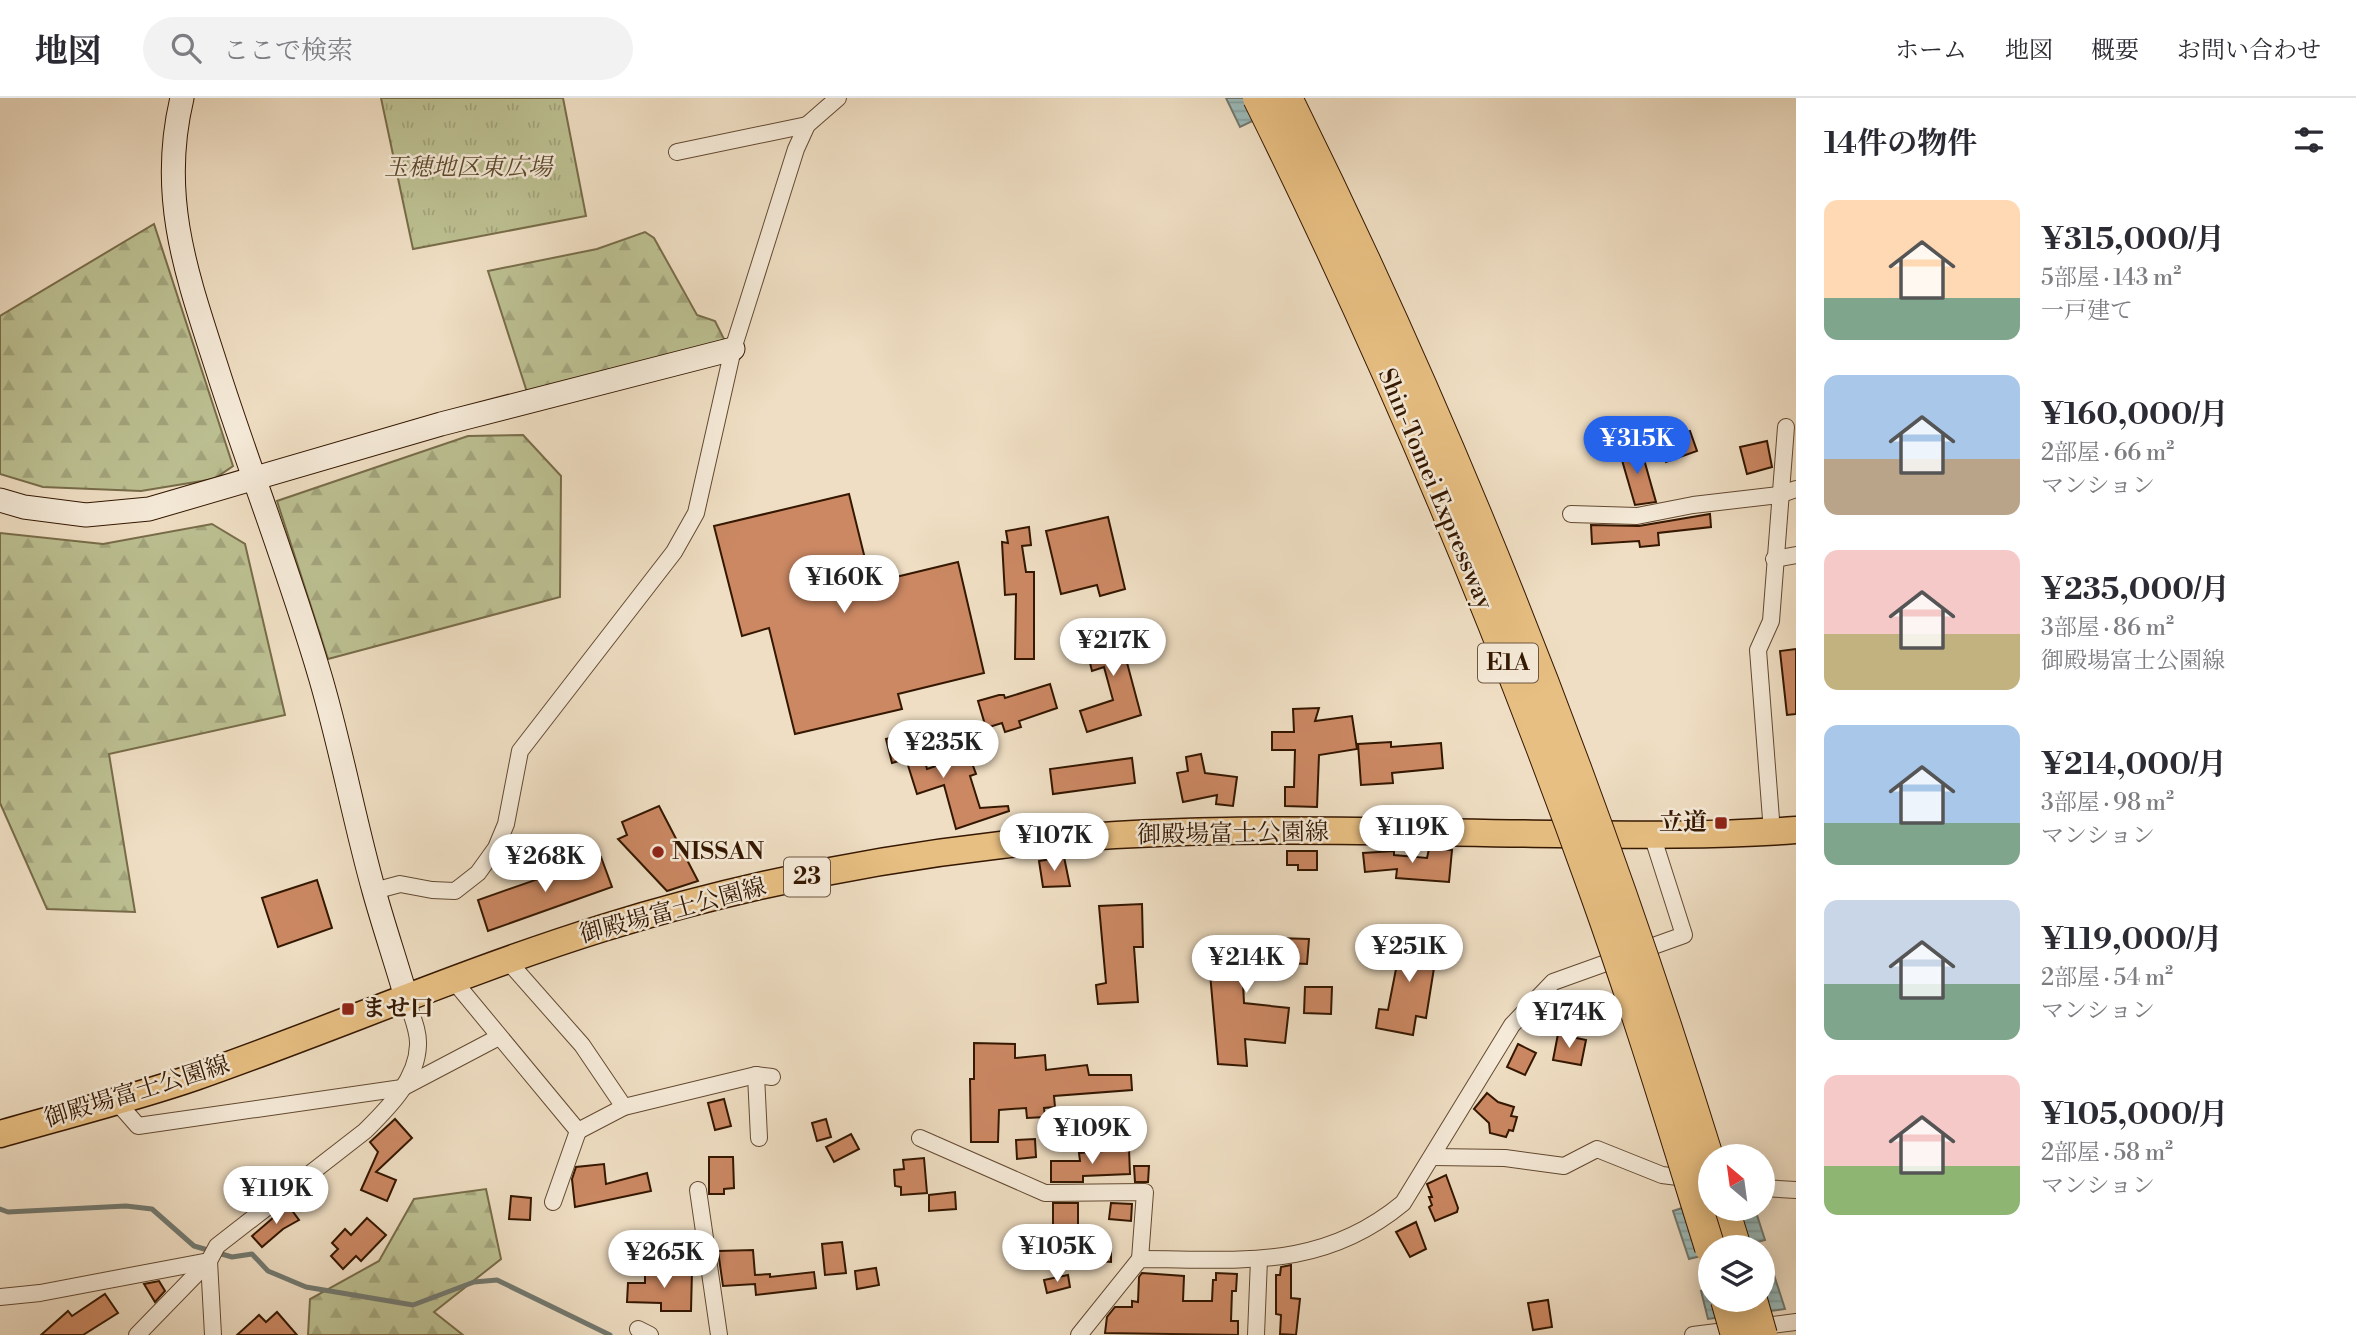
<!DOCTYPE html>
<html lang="ja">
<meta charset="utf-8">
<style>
:root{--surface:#fff;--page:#f2f2f3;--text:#2b2b33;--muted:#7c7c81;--line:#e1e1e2;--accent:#2563eb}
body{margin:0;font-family:"Libre Bodoni","Noto Serif JP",serif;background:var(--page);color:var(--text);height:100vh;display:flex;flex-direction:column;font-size:26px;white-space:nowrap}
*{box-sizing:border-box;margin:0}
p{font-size:23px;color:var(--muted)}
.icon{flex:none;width:38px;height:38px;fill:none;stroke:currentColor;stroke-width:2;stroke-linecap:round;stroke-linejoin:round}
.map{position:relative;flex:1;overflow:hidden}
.side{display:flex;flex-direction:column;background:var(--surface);width:560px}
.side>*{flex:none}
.needle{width:46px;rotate:331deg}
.fabs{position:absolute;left:1698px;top:1046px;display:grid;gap:14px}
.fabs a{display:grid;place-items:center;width:77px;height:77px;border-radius:50%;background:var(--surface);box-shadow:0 4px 18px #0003;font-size:35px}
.price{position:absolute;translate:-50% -60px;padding:0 16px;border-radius:24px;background:#fff;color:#222;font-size:23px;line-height:46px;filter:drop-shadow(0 2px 4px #0008)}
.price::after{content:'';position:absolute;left:50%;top:42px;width:21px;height:16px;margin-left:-10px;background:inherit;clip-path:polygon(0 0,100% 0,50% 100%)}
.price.active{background:var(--accent);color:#fff}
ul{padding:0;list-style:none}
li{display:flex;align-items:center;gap:21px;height:175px;padding:0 28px}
li span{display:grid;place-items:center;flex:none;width:196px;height:140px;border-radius:14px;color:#555}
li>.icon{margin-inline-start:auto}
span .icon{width:84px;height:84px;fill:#fffc;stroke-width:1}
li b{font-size:30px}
h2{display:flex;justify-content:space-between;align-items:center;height:84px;padding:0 28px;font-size:30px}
header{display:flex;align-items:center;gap:42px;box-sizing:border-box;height:98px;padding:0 35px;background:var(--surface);border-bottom:2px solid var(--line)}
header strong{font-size:33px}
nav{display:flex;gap:38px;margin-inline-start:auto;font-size:24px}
.search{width:490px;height:63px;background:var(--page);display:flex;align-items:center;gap:18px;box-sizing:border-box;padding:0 24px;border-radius:38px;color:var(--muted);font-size:26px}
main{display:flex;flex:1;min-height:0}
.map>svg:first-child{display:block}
.forest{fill:url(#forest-firs);stroke:#786c49;stroke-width:2}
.park{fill:url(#park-tufts);stroke:#786c49;stroke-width:2}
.water{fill:url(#water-rules);stroke:#727970;stroke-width:2}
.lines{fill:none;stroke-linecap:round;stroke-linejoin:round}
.stream{stroke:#727970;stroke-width:5}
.building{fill:#cb8863;stroke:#341700;stroke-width:2}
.street-casing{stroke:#634931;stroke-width:18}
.secondary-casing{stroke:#341700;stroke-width:25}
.primary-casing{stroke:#341700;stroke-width:29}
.highway-casing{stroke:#341700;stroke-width:32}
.street{stroke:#f5ead8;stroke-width:16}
.secondary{stroke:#f5ead8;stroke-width:23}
.primary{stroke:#e8bf82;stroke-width:26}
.highway{stroke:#e8bf82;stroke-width:30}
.highway-bridge-casing{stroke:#341700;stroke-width:32;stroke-linecap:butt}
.highway-bridge{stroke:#e8bf82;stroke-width:30}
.poi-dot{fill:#8f2418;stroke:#f5ead8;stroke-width:2.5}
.labels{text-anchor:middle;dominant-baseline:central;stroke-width:5;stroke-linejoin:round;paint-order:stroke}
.shield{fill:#f5ead8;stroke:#6e5641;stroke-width:2}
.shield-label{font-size:23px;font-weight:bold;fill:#341700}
.park-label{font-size:24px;font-style:italic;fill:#5d4a2c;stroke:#f5ead8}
.street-label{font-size:24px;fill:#341700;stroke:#f5ead8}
.poi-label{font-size:24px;font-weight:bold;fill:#341700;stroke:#f5ead8;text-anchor:start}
</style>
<header>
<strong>地図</strong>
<div class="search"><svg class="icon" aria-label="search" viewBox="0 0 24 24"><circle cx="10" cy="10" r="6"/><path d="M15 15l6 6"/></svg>ここで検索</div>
<nav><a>ホーム</a><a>地図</a><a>概要</a><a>お問い合わせ</a></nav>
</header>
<main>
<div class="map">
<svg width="1796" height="1237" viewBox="0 0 1796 1237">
<defs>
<pattern id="forest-firs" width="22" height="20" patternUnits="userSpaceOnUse" patternTransform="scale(1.75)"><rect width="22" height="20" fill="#bcc092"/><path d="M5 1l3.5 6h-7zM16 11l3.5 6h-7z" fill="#a2a47c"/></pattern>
<pattern id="park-tufts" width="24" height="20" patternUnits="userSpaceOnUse" patternTransform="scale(1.75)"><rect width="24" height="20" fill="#bcc092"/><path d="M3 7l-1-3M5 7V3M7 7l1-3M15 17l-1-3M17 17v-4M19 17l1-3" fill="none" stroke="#a2a47c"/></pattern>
<pattern id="water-rules" width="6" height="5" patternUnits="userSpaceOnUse" patternTransform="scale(1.75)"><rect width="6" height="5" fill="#9bbbba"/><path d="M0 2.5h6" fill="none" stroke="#86a09e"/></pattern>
</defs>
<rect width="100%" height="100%" fill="#efdec3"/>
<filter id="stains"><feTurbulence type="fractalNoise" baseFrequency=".00286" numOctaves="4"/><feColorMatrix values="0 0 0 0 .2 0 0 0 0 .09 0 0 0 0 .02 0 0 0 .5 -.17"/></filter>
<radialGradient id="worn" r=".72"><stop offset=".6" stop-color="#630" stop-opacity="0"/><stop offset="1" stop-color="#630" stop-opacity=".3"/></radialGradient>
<g class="forest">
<path d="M154,126L233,368L214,381L141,393L43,389L0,376V218Z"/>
<path d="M645,134L654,140L697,217L715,223L725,243L527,294L488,173L597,151Z"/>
<path d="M523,337L561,378L560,499L328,561L277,403L468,338Z"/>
<path d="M212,426L245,446L285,617L109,656L135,814L47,811L0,705V435L103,446Z"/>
<path d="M486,1091L501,1161L434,1214L463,1237H308L310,1201L379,1163L414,1101Z"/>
</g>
<path class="park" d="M381,0H563L586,118L413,151Z"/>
<g class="water">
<path d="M1226,0H1300L1240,29Z"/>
<path d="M1710,1101V1111H1755L1765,1142L1689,1161L1673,1113Z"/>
<path d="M1774,1177L1785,1211L1708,1221L1701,1193L1710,1190V1202H1762V1181Z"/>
</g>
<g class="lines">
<path class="stream" d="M0,1111L8,1114L126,1108L152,1111L194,1148L232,1159L252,1156L268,1173L306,1189L413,1207L474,1184L497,1182L610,1237"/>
</g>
<g class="building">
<path d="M1690,333L1697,353L1666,364L1659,343Z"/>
<path d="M1767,343L1772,369L1747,376L1740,349Z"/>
<path d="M1617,345L1630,349L1645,365L1656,404L1635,407Z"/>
<path d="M849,396L871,485L958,464L984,575L898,596L902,611L795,636L769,530L742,538L714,428Z"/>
<path d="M1710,416L1711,429L1658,435L1659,447L1640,449L1639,443L1592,446L1591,427L1639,428Z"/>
<path d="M1108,419L1125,491L1100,498L1097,487L1061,496L1046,433Z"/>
<path d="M1029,429L1031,447L1022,448L1026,474H1034V561H1015L1016,496L1005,497L1002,444L1008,445L1006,433Z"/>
<path d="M1133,528L1140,558L1126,561L1141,617L1087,634L1080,613L1113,602L1104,569L1092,573L1084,541Z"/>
<path d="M1796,551V616L1787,617L1780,553Z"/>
<path d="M1050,586L1057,610L1019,623L1021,629L1005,634L1002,625L986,630L978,603L999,597H1004L1005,600Z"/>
<path d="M1319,610L1315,623L1352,618L1357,651L1319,657L1317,709L1285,708V689H1294L1295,652H1272V634H1294L1293,611Z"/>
<path d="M917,633L927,671L969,657L976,676L970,678L980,710L1008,708L1009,713L956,731L944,687L917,696L906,661L892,665L886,641Z"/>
<path d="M1391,644V649L1441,645L1443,670L1392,675L1393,685L1361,687L1358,646Z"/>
<path d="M1201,656L1205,675L1237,679L1233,708L1216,706L1217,697L1183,704L1177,675L1188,673L1186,659Z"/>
<path d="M1132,660L1135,685L1053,696L1050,671Z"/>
<path d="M659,708L698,783L667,793L618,741L627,737L622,724Z"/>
<path d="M1429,751L1452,752L1449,784L1396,780L1397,771L1365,774L1363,755L1394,753V757L1427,760Z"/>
<path d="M1287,753H1317V772H1298V767H1287Z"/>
<path d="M601,759L612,789L488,833L478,802Z"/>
<path d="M1064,759L1070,788L1043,789L1039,763Z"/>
<path d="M317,782L332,830L278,849L262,800Z"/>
<path d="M1142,806L1143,849H1134L1138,904L1098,906L1096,887L1106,885L1099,808Z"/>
<path d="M1399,838L1438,845L1426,920L1416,918L1413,937L1376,930L1379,911L1388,912L1396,871L1384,869L1388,846L1397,848Z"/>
<path d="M1241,839V846L1276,847L1277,840L1309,841L1307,866L1242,863L1244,905L1289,910L1285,945L1245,941L1247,968L1218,966L1207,841Z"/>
<path d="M1305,889H1332L1331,916L1304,915Z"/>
<path d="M1558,936L1586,942L1581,967L1553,962Z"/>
<path d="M974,945L1015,946V960L1045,957L1046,972L1087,967L1089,977H1131L1132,992L1054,998L1055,1009L1044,1010L1045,1019L1027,1020L1026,1010L999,1012L998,1044H971L970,981H974Z"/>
<path d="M1518,946L1536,955L1525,977L1507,969Z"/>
<path d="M1487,995L1498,1004L1514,1009L1511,1018L1517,1019L1513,1033L1509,1032L1506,1039L1490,1035L1489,1025L1474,1011Z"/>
<path d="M724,1001L731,1028L715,1032L708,1005Z"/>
<path d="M395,1021L412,1040L376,1074L396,1082L387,1103L361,1092L378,1054L370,1044Z"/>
<path d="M826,1021L831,1039L817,1043L812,1025Z"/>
<path d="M851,1036L859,1051L834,1064L826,1049Z"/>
<path d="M1035,1041L1036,1059L1017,1061L1016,1042Z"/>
<path d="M1129,1051L1130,1076L1083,1078V1084H1051V1063H1080L1079,1055Z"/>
<path d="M709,1059H733L734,1090L724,1091V1096H709Z"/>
<path d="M924,1060L927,1095L901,1097V1089L895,1088L894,1072L904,1071L903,1062Z"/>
<path d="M604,1066L606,1086L647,1075L651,1093L575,1109L572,1081L576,1069Z"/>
<path d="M1134,1068H1149L1148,1084H1135Z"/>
<path d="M1446,1077L1458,1110L1457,1114L1435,1123L1429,1109L1432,1107L1429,1099H1432L1427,1086Z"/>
<path d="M955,1094L956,1111L929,1113V1097Z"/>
<path d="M511,1098L531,1100L530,1122L509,1121Z"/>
<rect x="1053" y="1105" width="25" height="44"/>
<path d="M1111,1105L1132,1106L1131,1123L1109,1121Z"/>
<path d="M288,1107L299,1122L283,1131L262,1149L252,1138Z"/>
<path d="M367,1120L386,1137L361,1163L356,1158L343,1171L331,1158L338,1151L332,1145L345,1131L351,1137Z"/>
<path d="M1416,1124L1426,1151L1410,1159L1396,1134Z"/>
<path d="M842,1144L846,1175L825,1177L822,1146Z"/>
<path d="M1088,1145L1111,1146V1164L1086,1162Z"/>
<path d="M753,1152L755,1177L770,1176V1179L814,1174L816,1190L756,1197L755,1186L723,1188L718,1153Z"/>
<path d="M1291,1167V1200L1300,1201L1296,1237L1280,1236L1281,1217L1276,1216V1177H1280L1281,1169Z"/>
<path d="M876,1170L879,1187L857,1191L855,1173Z"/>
<path d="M645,1172H692L691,1213H661V1205L627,1204L628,1185H645Z"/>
<path d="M1142,1175L1184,1178L1183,1203H1212L1213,1182H1216V1175L1237,1176L1236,1193H1232L1231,1223H1238V1237L1105,1235L1107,1219L1115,1209H1132V1203L1138,1204L1139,1179Z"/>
<path d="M1068,1177L1070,1189L1047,1195L1044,1182Z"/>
<path d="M159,1183L165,1193L155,1204L144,1186Z"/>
<path d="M105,1196L118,1215L83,1237H41L68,1213L72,1218Z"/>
<path d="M1548,1202L1552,1229L1533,1232L1528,1205Z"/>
<path d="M277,1214L297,1237H237L259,1217L266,1224Z"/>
</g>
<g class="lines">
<defs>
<g id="street">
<path d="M677,54L807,27"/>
<path d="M1571,416L1637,418L1693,407L1779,397L1796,391"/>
<path d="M1774,461L1796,457"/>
<path d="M1772,734L1758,552L1771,523L1786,329"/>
<path d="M374,793L400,786L432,792L455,793L478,775L496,750L506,726L520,653L674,454L696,415L733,251L796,51L807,27L838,0"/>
<path d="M507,862L582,947L624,1009"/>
<path d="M453,882L578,1033L553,1104"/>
<path d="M756,977L759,1040"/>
<path d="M117,1004L138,1028L402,990L499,939"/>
<path d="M578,1033L624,1009L756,977L772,979"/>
<path d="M920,1040L1045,1095L1145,1094L1140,1161"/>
<path d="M1432,1059L1505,1060L1564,1068L1597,1051L1662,1077L1710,1083"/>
<path d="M1762,1090L1796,1092"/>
<path d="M698,1092L719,1237"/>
<path d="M0,1199L40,1195L209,1163"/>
<path d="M638,1231L650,1237"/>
<path d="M137,1237L209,1163"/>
<path d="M213,1237L209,1163L217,1148L365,1033C388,1010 417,982 418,947C419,932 410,914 406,899"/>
<path d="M1079,1237L1140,1161C1240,1161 1321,1173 1403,1105L1512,927L1553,884L1684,837L1652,737"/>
<path d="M1256,1237L1259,1161"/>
<path d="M1693,1237L1796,1224"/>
</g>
<g id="secondary">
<path d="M182,0C157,104 190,185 221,283C253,381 291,479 320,578C341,649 354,722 374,793C384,829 396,864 406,899"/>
<path d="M0,402L24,409L86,417L149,411L441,326L733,251"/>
</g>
<path id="primary" d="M0,1036C65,1017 131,1001 195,979C332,931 465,873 603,830C732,790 868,762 1001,747C1184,725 1372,734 1556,736C1636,737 1716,738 1796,732"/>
<path id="highway" d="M1724,1111L1736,1150"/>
</defs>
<use href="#street" class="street-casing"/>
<use href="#secondary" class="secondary-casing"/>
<use href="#primary" class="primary-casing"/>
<use href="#highway" class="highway-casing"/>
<use href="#street" class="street"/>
<use href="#secondary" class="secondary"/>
<use href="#primary" class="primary"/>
<use href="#highway" class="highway"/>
<defs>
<g id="highway-bridge">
<path d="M1258,0C1386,258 1498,524 1595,795C1637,912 1673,1031 1710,1150"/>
<path d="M1287,0C1457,342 1597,700 1710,1065"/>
<path d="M1726,1202L1736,1237"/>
<path d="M1752,1202L1762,1237"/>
</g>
</defs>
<use href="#highway-bridge" class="highway-bridge-casing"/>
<use href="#highway-bridge" class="highway-bridge"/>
</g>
<g class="poi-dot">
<rect x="1714" y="718" width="14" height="14" rx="3.5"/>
<circle cx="658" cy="754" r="7"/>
<rect x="341" y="904" width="14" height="14" rx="3.5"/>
</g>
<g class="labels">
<g class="shield">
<rect x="1478" y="545.5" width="60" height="39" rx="5"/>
<rect x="784" y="759.5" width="46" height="39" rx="5"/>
</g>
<g class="shield-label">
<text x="1508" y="565">E1A</text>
<text x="807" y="779">23</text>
</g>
<g class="park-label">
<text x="468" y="70">玉穂地区東広場</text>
</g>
<g class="street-label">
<text transform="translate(1435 391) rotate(67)">Shin-Tomei Expressway</text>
<text transform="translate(1233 736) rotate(-1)">御殿場富士公園線</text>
<text transform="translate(673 813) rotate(-15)">御殿場富士公園線</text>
<text transform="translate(137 994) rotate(-17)">御殿場富士公園線</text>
</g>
<g class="poi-label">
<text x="1707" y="725" text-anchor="end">立道</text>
<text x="672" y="754">NISSAN</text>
<text x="362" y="911">ませ口</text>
</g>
</g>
<rect width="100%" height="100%" filter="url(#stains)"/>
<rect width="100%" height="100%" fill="url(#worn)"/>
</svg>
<div class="fabs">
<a><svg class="needle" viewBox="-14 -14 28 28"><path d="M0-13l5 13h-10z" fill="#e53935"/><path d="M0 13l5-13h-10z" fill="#7c7c81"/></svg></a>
<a><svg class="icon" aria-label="layers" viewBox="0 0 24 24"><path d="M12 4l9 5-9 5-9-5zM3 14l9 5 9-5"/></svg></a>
</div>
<b class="price active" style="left:1637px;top:378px">¥315K</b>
<b class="price" style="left:844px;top:517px">¥160K</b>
<b class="price" style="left:1113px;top:580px">¥217K</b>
<b class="price" style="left:943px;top:682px">¥235K</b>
<b class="price" style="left:1412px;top:767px">¥119K</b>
<b class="price" style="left:1054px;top:775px">¥107K</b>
<b class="price" style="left:545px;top:796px">¥268K</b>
<b class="price" style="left:1409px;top:886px">¥251K</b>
<b class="price" style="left:1246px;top:897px">¥214K</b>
<b class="price" style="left:1569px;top:952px">¥174K</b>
<b class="price" style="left:1092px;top:1068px">¥109K</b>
<b class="price" style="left:276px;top:1128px">¥119K</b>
<b class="price" style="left:1057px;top:1186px">¥105K</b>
<b class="price" style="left:664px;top:1192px">¥265K</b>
</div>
<section class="side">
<h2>14件の物件<svg class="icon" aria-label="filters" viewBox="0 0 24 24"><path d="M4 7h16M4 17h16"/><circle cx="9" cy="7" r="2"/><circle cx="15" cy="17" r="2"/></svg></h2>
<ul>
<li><span style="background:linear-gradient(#ffd9b3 70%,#7fa58c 0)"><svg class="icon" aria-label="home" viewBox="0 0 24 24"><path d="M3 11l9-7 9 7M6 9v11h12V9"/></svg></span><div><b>¥315,000/月</b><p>5部屋 · 143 m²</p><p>一戸建て</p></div></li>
<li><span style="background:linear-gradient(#a9c7e8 60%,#b9a48a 0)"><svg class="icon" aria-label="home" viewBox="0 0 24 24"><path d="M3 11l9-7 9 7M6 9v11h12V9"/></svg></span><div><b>¥160,000/月</b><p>2部屋 · 66 m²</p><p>マンション</p></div></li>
<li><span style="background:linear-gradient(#f6c9c9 60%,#c2b280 0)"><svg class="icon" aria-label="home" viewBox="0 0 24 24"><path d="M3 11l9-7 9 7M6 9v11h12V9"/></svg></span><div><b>¥235,000/月</b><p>3部屋 · 86 m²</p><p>御殿場富士公園線</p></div></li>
<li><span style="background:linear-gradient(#a9c7e8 70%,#7fa58c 0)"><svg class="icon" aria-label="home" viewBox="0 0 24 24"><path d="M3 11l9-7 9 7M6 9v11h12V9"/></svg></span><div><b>¥214,000/月</b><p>3部屋 · 98 m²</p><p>マンション</p></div></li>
<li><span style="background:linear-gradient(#c9d6e8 60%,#7fa58c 0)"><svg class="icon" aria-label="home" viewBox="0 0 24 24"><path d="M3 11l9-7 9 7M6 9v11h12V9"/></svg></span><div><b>¥119,000/月</b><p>2部屋 · 54 m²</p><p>マンション</p></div></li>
<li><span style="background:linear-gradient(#f6c9c9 65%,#8fb573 0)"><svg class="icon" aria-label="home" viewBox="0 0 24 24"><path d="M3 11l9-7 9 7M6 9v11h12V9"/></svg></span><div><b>¥105,000/月</b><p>2部屋 · 58 m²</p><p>マンション</p></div></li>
</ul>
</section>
</main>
